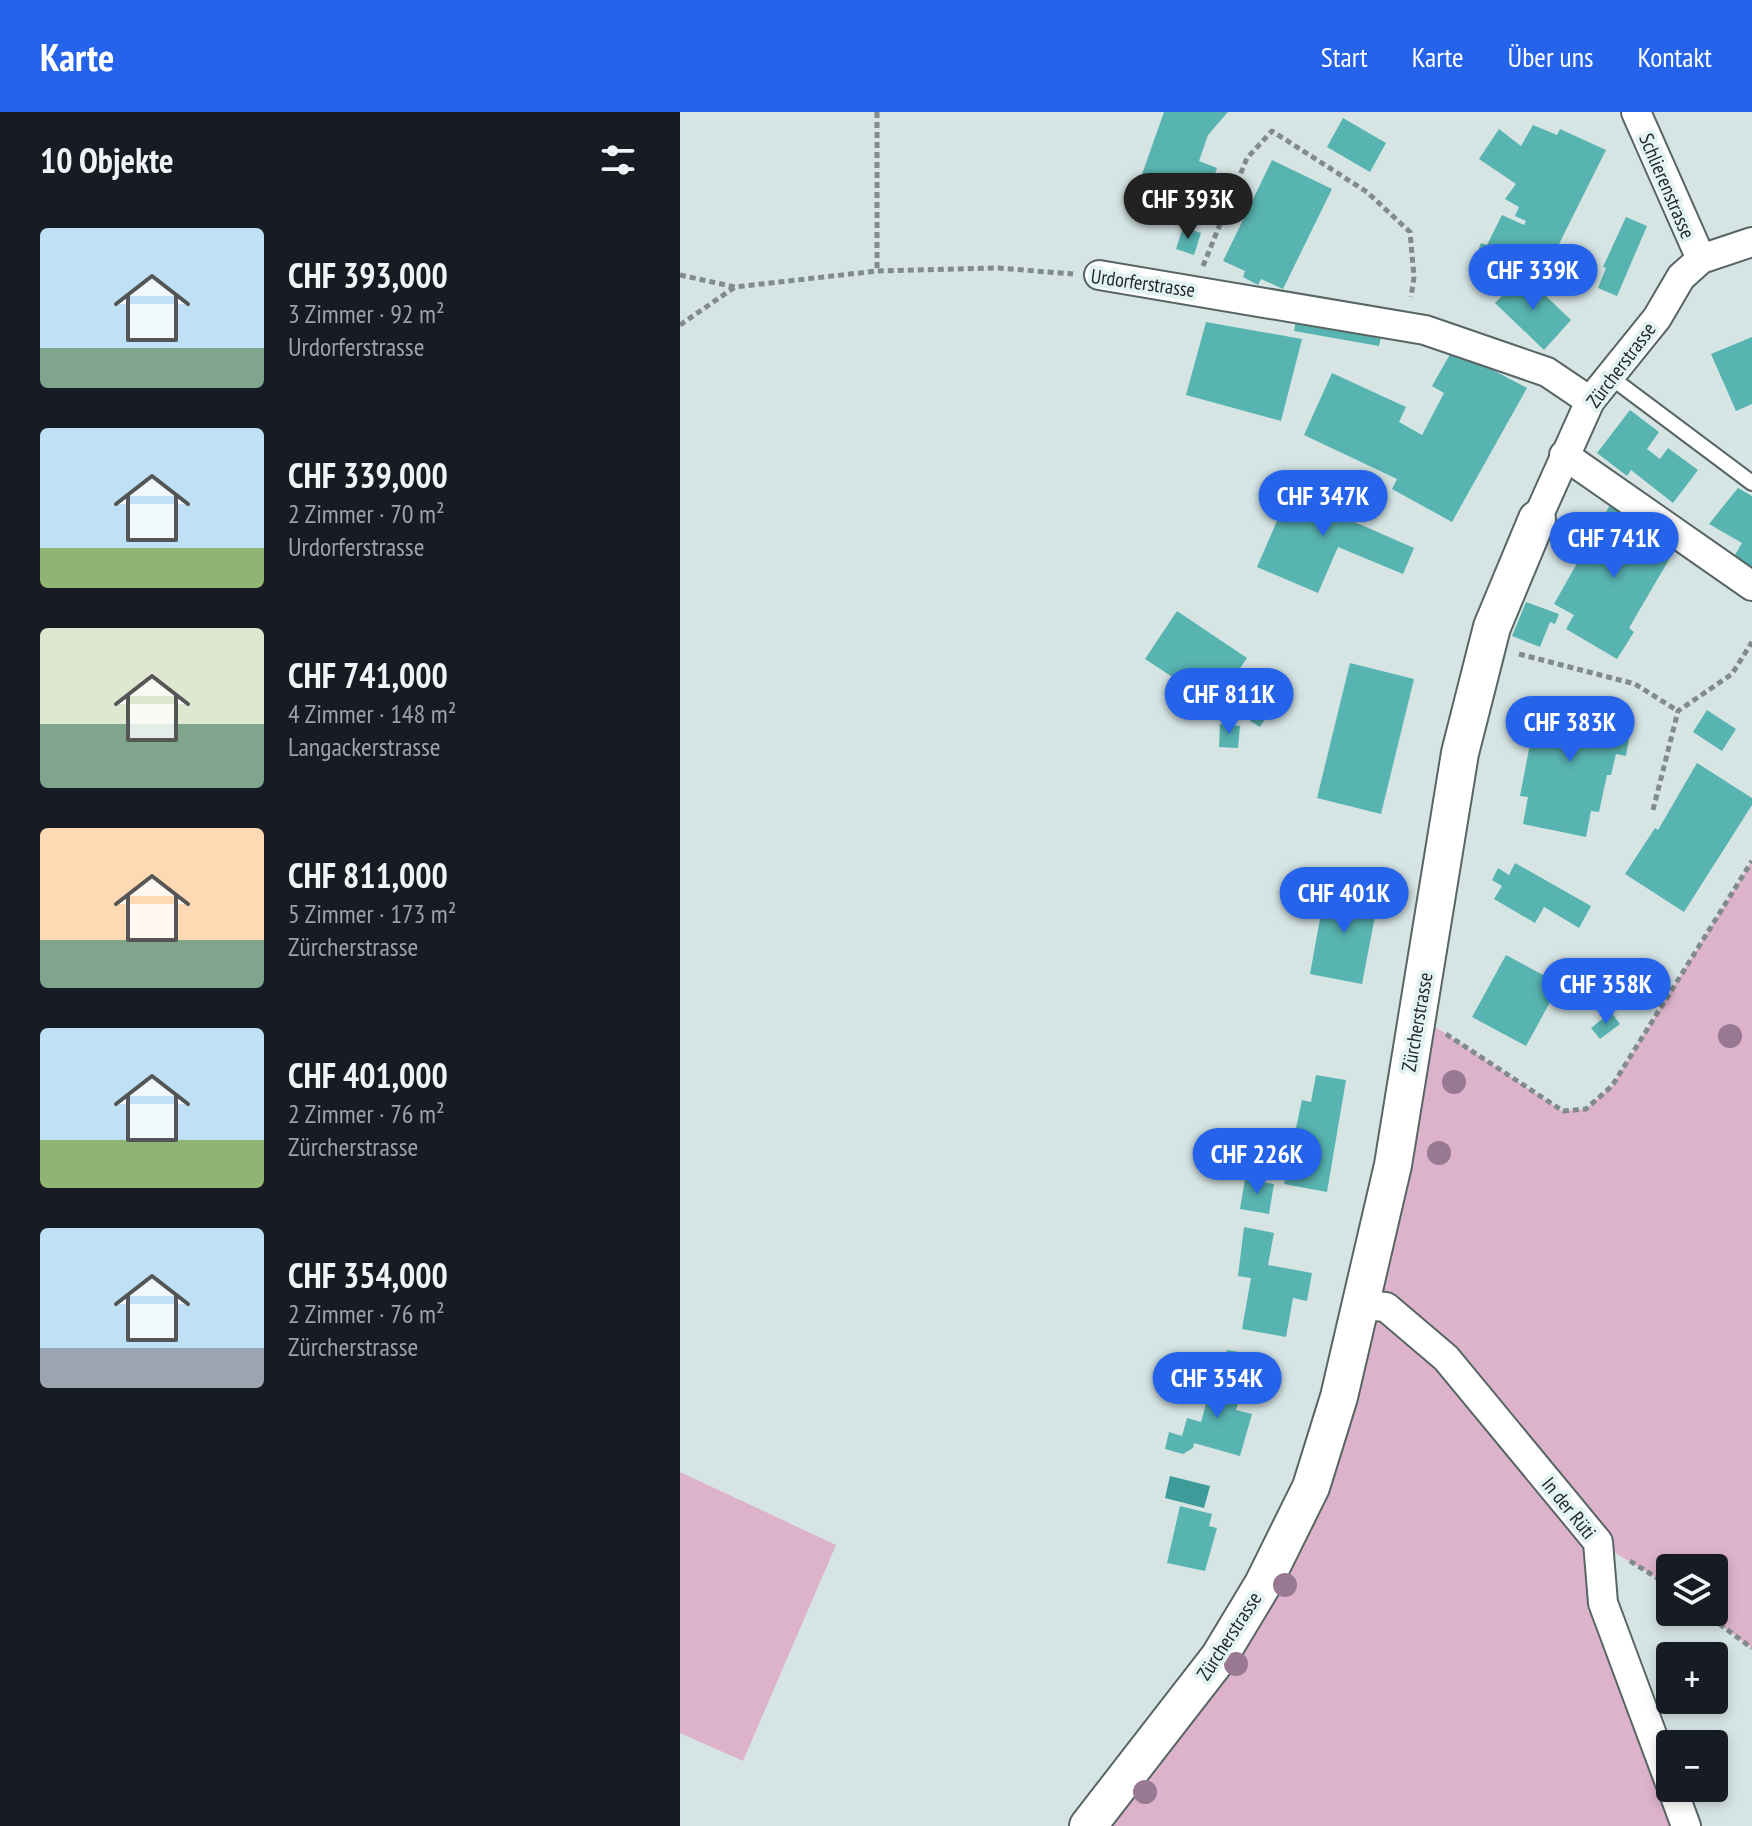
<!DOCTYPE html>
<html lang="de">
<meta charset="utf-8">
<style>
:root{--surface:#171b24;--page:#242831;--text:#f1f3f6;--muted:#9ea1a6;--accent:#2563eb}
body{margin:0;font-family:"PT Sans Narrow",sans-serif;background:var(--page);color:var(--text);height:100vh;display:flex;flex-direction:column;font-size:30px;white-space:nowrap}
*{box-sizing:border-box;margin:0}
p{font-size:26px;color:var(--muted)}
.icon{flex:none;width:44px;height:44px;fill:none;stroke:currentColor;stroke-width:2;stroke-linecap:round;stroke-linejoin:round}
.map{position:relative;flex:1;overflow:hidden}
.sheet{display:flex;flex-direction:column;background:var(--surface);width:680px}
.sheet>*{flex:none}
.fabs{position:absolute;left:976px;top:1442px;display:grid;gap:16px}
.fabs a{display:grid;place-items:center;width:72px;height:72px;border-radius:8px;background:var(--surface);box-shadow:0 4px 12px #0003;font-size:40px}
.price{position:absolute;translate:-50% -68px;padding:0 18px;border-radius:28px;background:var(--accent);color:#fff;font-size:26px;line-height:52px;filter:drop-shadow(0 2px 4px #0008)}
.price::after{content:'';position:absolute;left:50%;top:48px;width:24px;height:18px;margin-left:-12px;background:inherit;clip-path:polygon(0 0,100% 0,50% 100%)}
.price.selected{background:#222;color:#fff}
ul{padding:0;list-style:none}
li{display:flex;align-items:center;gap:24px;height:200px;padding:0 40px}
li span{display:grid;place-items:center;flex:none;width:224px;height:160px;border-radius:8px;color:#555}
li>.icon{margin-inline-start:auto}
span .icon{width:96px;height:96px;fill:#fffc;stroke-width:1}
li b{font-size:34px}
h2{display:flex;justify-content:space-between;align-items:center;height:96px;padding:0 40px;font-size:34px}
header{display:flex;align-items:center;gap:48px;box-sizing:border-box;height:112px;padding:0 40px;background:var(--accent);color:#fff}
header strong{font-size:38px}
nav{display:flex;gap:44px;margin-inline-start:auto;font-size:28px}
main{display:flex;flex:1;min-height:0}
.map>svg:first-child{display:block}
.green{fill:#ddb3cc}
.water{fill:#3d9b99}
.building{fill:#58b4b1}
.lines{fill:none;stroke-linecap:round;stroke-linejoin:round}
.service-casing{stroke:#576564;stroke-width:18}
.minor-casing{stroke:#576564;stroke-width:32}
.tertiary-casing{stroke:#576564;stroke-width:40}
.path{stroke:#818b8b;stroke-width:5;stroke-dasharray:6 4;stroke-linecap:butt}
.service{stroke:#fff;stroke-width:14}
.minor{stroke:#fff;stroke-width:28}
.tertiary{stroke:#fff;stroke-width:36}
.tree{fill:#987893}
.labels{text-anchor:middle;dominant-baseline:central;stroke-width:8;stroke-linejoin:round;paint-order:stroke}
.street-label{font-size:20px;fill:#232929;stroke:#e3f3f2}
</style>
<header>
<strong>Karte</strong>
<nav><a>Start</a><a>Karte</a><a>Über uns</a><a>Kontakt</a></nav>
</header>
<main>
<section class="sheet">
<h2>10 Objekte<svg class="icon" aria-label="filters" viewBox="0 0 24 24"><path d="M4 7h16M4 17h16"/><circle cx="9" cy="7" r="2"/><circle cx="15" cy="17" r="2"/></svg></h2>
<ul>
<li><span style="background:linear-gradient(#bfe0f5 75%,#7fa58c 0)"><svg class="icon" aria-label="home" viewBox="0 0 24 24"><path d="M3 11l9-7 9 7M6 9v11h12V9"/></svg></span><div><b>CHF 393,000</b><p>3 Zimmer · 92 m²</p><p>Urdorferstrasse</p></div></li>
<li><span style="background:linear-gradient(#bfe0f5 75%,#8fb573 0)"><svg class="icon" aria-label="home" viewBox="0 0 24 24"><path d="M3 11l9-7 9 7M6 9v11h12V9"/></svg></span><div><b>CHF 339,000</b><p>2 Zimmer · 70 m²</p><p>Urdorferstrasse</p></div></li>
<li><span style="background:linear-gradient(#dfe7d0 60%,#7fa58c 0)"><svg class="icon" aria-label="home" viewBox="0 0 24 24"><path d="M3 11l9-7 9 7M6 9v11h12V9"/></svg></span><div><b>CHF 741,000</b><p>4 Zimmer · 148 m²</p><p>Langackerstrasse</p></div></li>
<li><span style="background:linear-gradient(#ffd9b3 70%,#7fa58c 0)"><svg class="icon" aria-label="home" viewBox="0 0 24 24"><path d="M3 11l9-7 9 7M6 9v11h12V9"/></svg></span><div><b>CHF 811,000</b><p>5 Zimmer · 173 m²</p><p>Zürcherstrasse</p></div></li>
<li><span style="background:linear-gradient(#bfe0f5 70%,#8fb573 0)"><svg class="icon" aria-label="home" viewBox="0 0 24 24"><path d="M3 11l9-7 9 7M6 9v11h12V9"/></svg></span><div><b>CHF 401,000</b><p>2 Zimmer · 76 m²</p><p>Zürcherstrasse</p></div></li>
<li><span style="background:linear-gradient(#bfe0f5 75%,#9aa5b1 0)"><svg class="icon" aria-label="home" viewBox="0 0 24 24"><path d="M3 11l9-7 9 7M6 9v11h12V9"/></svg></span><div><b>CHF 354,000</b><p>2 Zimmer · 76 m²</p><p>Zürcherstrasse</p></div></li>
</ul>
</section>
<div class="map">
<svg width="1072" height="1714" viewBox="0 0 1072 1714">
<rect width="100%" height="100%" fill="#d6e5e4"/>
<g class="green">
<path d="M1072,749V1536L1023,1500H1034V1456H990V1474L919,1431L1006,1714H408L631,1375L739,904L882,999L906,997L932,974Z"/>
<path d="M0,1360L156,1433L63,1649L0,1621Z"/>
</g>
<path class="water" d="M490,1364L530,1374L524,1396L485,1386Z"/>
<g class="building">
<path d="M484,0H548L528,23L519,49L537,56L525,92L506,85L501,99L455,82Z"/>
<path d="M663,6L706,31L690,60L647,35Z"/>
<path d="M853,13L877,23L880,17L926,38L864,162L837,149L827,171L792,154L801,131L807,133L822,103L844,113L846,109L835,104L839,95L825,87L836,72L799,47L819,17L841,34Z"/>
<path d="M592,48L652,77L603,177L581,167L578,173L563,165L565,159L543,149Z"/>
<path d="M946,105L967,114L937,184L918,176L926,156L923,155Z"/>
<path d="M503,115L521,121L514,143L496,137Z"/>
<path d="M843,162L891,208L864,238L815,191Z"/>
<path d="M616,209L701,225L699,234L614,219Z"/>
<path d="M526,210L622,227L601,309L506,283Z"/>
<path d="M1072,225V292L1056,299L1031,242Z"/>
<path d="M773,237L847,276L772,410L712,377L717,367L624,323L652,261L726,295L719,310L742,323L764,281L752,274Z"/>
<path d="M950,298L979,320L967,337L980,347L988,336L1018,358L993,391L951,358L947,364L917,341Z"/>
<path d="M616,365L677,392L670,408L734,436L723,462L658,435L638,481L577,455Z"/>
<path d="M1058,376L1072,384V459L1052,448L1062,431L1029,412Z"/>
<path d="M930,393L998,432L949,516L954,520L937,547L886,517L894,503L874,492Z"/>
<path d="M846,490L879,502L875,512L870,510L860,535L832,524Z"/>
<path d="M497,499L567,546L535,593L465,547Z"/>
<path d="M670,551L734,567L701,702L637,686Z"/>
<path d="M859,585L944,602L939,624L949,626L946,644L936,642L931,663H927L919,700L911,699L906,725L843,712L848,685L840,684Z"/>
<path d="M579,595L589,601L580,615L570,609Z"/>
<path d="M1027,598L1056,617L1042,639L1013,620Z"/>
<path d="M540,612L560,614L558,636L539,635Z"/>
<path d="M1017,651L1072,686V693L1004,800L945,762L975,716L978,718Z"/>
<path d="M835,751L911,794L899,816L864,795L855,811L814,787L822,774L812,768L818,756L829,763Z"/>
<path d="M646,774L699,783L682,872L630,862Z"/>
<path d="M826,843L880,872L846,934L792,905Z"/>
<path d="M931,900L940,912L920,927L911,916Z"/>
<path d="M636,963L666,968L647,1080L604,1072L622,988L631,990Z"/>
<path d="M565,1067L594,1072L589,1102L560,1097Z"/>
<path d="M564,1115L594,1121L588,1153L632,1161L627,1189L613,1186L606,1225L562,1217L571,1166L558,1164Z"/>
<path d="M547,1238L564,1241L562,1252L544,1249Z"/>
<path d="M535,1259L565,1265L556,1298L572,1302L560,1344L514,1331L513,1336L503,1342L485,1337L489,1320L502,1324L507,1306L521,1310Z"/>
<path d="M500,1394L532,1402L529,1414L537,1416L525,1459L487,1451Z"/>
</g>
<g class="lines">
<defs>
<path id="service" d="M929,264L1072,371"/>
<g id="minor">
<path d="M956,0L1021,147"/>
<path d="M419,163L745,218L867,260L910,289"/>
<path d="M884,343L1072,474"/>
<path d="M857,407L910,289L977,206L1001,165L1021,147L1072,130"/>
<path d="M681,1193L706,1195L766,1246L918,1430L923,1491L990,1671"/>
<path d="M992,1676L1006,1714"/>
</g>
<path id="tertiary" d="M408,1714L539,1545L583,1472L631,1375L659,1285L713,1053L780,641L812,515L857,407"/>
</defs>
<use href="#service" class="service-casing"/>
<use href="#minor" class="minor-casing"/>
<use href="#tertiary" class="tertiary-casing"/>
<g class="path">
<path d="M197,0V159"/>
<path d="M523,154L567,46L592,19L687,80L730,120L734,165L731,185"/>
<path d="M0,163L55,175L197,159L318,156L393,162"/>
<path d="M0,213L55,175"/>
<path d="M839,542L955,572L998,599"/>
<path d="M973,698L998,599L1052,562L1072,530"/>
<path d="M766,922L883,999L906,997L932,974L1072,749"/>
<path d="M950,1449L990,1474"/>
<path d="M1023,1500L1072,1536"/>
</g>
<use href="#service" class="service"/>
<use href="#minor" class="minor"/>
<use href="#tertiary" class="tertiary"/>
</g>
<g class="tree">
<circle cx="1050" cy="924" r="12"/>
<circle cx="774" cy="970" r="12"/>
<circle cx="759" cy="1041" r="12"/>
<circle cx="605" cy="1473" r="12"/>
<circle cx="556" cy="1552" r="12"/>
<circle cx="465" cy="1680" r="12"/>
</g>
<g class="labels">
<g class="street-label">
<text transform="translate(987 74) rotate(67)">Schlierenstrasse</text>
<text transform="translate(463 171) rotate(8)">Urdorferstrasse</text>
<text transform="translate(941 253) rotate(-53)">Zürcherstrasse</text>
<text transform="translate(737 910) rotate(-80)">Zürcherstrasse</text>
<text transform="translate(889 1396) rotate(51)">In der Rüti</text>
<text transform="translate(549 1524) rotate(-57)">Zürcherstrasse</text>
</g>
</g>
</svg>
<div class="fabs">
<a><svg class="icon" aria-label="layers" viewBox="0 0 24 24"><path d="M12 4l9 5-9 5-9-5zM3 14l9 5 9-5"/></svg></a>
<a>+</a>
<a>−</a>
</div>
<b class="price selected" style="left:508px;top:129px">CHF 393K</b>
<b class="price" style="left:853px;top:200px">CHF 339K</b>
<b class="price" style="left:643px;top:426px">CHF 347K</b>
<b class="price" style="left:934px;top:468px">CHF 741K</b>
<b class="price" style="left:549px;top:624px">CHF 811K</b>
<b class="price" style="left:890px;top:652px">CHF 383K</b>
<b class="price" style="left:664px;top:823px">CHF 401K</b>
<b class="price" style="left:926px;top:914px">CHF 358K</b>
<b class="price" style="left:577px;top:1084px">CHF 226K</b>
<b class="price" style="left:537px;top:1308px">CHF 354K</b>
</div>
</main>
